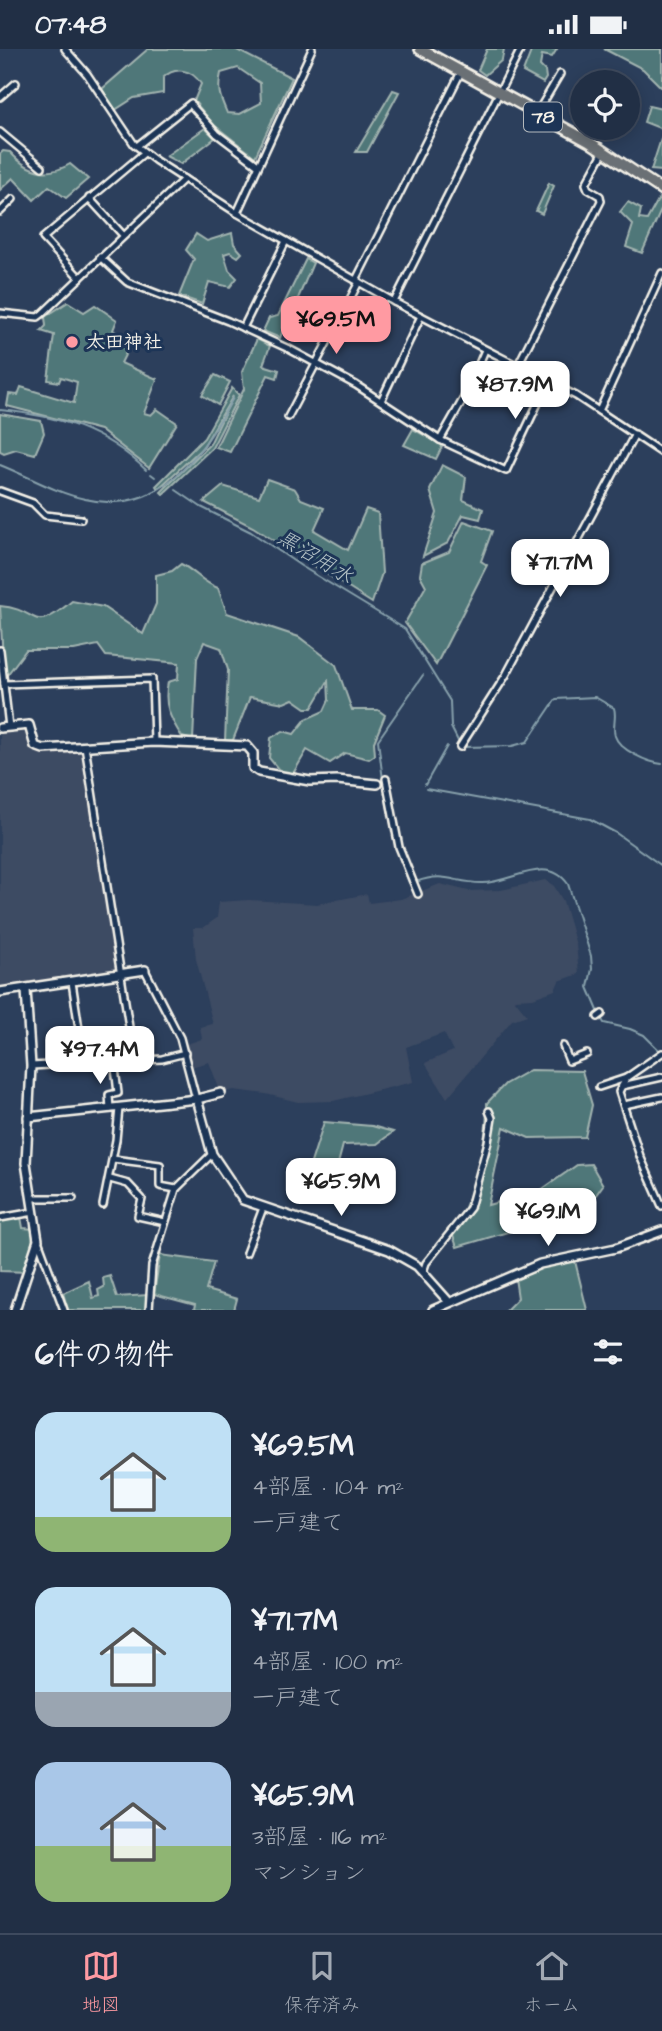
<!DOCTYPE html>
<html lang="ja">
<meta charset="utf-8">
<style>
:root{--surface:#212f45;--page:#2d3b50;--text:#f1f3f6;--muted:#a2a9b3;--line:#3e4a5e;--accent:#ff9aa2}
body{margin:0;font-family:"Architects Daughter","Klee One",sans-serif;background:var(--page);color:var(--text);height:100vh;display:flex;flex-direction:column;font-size:26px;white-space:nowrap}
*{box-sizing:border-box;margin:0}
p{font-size:23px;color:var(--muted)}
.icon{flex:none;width:38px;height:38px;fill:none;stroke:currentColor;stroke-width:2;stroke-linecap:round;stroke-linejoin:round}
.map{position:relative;height:1261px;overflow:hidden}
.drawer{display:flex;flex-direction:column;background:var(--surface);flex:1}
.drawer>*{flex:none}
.tools{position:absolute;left:570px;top:21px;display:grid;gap:14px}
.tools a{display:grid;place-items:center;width:70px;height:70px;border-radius:50%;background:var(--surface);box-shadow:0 4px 18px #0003,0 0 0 2px var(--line);font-size:35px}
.price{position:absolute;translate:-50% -60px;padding:0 16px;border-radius:14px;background:#fff;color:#222;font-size:23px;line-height:46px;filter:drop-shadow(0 2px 4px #0008)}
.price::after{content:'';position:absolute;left:50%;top:42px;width:21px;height:16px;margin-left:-10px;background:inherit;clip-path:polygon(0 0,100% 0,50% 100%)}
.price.selected{background:var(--accent);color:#111}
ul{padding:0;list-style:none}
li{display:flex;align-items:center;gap:21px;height:175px;padding:0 35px}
li span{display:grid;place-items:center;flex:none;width:196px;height:140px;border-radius:21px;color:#555}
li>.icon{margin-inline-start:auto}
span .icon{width:84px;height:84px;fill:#fffc;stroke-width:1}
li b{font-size:30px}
h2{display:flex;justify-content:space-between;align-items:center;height:84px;padding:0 35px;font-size:30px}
.status{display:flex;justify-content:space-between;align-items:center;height:49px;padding:0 35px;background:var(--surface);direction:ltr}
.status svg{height:19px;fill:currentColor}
.menu{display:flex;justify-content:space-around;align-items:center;height:98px;border-top:2px solid var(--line);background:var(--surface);font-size:19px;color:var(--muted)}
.menu a{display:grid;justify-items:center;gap:4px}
.menu .selected{color:var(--accent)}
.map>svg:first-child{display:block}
.built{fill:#3e4b63}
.green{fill:#507779;stroke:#a2b4b0;stroke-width:2;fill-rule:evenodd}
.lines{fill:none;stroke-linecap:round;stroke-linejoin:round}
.stream{stroke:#87a0ab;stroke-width:2}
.minor-casing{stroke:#f4f1e8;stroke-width:10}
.tertiary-casing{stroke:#f4f1e8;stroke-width:12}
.primary-casing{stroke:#f4f1e8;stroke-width:14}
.minor{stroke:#1d3557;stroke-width:5}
.tertiary{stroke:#1d3557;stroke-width:7}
.primary{stroke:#6b6f75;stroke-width:9}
.poi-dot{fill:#ff9aa2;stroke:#1d3557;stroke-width:2.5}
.labels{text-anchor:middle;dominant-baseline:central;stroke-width:6;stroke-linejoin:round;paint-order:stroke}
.shield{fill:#1d3557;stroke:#b4b9bc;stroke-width:2}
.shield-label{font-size:18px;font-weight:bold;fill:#f4f1e8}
.poi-label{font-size:19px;font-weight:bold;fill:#f4f1e8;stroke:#1d3557;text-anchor:start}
.water-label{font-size:21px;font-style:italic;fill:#b4c2c5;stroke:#1d3557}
</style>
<div class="status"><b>07:48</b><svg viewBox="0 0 49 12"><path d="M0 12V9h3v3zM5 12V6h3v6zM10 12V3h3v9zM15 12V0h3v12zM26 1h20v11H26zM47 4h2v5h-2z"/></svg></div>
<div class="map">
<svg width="662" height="1261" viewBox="0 0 662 1261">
<rect width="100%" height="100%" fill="#2c3f5c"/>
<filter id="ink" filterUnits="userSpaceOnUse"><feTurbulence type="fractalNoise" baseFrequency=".0143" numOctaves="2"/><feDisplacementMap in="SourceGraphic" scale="14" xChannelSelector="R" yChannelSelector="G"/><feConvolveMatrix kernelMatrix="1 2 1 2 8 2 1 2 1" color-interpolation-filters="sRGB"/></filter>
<g filter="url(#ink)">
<g class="built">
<path d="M26,679L33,704L84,702L118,923L0,940V683Z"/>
<path d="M545,831L554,837L563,852L576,896L579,925L559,932L555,941L533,949L514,950L527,966L512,971L447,1049L425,1014L453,1002L444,984L406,998L413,1033L333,1052L298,1053L266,1045L234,1041L221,1044L209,1013L191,1018L184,996L202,990L200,978L213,975L196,910L193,879H203L217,869L219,853L249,851L317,855L367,845L369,854L401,850L440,835L468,842L501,841Z"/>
</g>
<g class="green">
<path d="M148,0H235L292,29L255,108L214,76L194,52L201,35C192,20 175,17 163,29V44L134,49L115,61L102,40ZM238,19L260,34L261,54L240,65L227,64C220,48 217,42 221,24Z"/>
<path d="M487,0H504L502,11L485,26L478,21Z"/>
<path d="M532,0H557L552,8L542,6L540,17L545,22L546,29L543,34L523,23Z"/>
<path d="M604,0H662V39L643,20Z"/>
<path d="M393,41L399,43L367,103H356Z"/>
<path d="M649,57L662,60V80L644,73Z"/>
<path d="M205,79L215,89L181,115L166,107Z"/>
<path d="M662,87V122L651,121Z"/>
<path d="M3,102L10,103C27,122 47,129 70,115L88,130L66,149L49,137L34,151L13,129L0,141V105Z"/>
<path d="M549,134L554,137L542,165L536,162Z"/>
<path d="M659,149L662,159L642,204L626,198L633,176L620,163L628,153L641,160L639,170L647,171Z"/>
<path d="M232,184L234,195L242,204L238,208L230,203L224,205L229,221L237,229L230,238L209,233L202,255L179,247L194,210L186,201L196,185L207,192Z"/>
<path d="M306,210L313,214L294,259L295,266L286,273L280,289L263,282L269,269L278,267Z"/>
<path d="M68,253L84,263L95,256L117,271L113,281L131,294L121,314L157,330L144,364L151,366L157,360L177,374L149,419L100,381L7,357L9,345L18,346L21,338L74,354L77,333L61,328L59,333L48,331L54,286L41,282L46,277L45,268Z"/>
<path d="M257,290L270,297L263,316L279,321L277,329L268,326L230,403L216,398L244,340L242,323Z"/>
<path d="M215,326L230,333L218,356L202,346Z"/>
<path d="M232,339L239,346L212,399L163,445L161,443L210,395L233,347L203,398L158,440L156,437L204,389Z"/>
<path d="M0,365L41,372L44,384L35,405L16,400L4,404L0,402Z"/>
<path d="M413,380L443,396L436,410L404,396Z"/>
<path d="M442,416L466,428L463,451L483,460L480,470L463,466L448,494L423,507L437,464L430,441Z"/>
<path d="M267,430L295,440L301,450L324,459L314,481L348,501L366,460L378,464L382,524L372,554L253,478L204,453L223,437L259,448Z"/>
<path d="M464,472L492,482L481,512L487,516L436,616L405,574L426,537L420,526L422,514L449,503Z"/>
<path d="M181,515C195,522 203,534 218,539L227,564L299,588L336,616L352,661H378L385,666L374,693L375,706L369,710L345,704L330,714L307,701L291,728L278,720L269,709L271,689L283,682L294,685L306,670L324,662L329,651L328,632L312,659H306L293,650L284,654L250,648L233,691L225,692L228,621L221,599L204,593L197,609L193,691L182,688C170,669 163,656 168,633L178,630L179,614L106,607L98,596L74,601H26L4,630L0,557C41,560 29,588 72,552L103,558L143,585L156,555V526L172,522Z"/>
<path d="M530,1021L582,1022L592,1056L585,1088L529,1089L504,1078L488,1156L541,1141L577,1116L591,1115L603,1136L586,1160L457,1198L452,1184C472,1153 488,1092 487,1054L505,1035Z"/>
<path d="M324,1073L372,1077L393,1083L377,1095L343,1096L335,1126L309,1120Z"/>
<path d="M21,1168L23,1179L34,1180L28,1223L0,1222V1171Z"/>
<path d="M160,1206L214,1213L206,1241L237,1250L234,1261H194L195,1256L154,1245Z"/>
<path d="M575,1212L587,1261H506L518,1249L515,1229L538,1219Z"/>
<path d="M110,1227L117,1248L148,1246L147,1258L144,1261H68L63,1244L89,1232L93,1249L99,1247L98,1241L104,1238L103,1229Z"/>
</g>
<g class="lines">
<g class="stream">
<path d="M0,361C59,367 103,380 146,421"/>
<path d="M0,416C28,427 56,444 85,450C160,468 202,406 233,349"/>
<path d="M151,425L155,428"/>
<path d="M176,441L201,458L251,483L301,517L405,580L450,652L451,678L459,694"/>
<path d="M464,698L512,697L527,693L556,650L595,648L614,659C617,668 612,678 615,687C619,701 649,714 662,715"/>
<path d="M383,731L378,691L423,626"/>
<path d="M425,736L447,697"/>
<path d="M384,740L395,795"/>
<path d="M426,740L590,770L616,784L662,817"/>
<path d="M399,808L409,834"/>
<path d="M416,833C445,822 454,834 481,834C509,835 547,804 568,835L591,907L592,920L588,938L599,964"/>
<path d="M601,969L604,974L630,980L644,986L661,1003"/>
</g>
<defs>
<g id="minor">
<path d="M65,0L87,25L134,95L156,112L237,164L394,253L576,347L662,404"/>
<path d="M0,48L16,34"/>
<path d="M190,55L217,85L258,116"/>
<path d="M537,64L560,25"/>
<path d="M0,83L42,118"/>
<path d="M137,97L191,54"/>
<path d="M89,149L123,186"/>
<path d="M0,163L13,150"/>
<path d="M237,164L312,0"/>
<path d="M100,208L127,233L228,272L289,300L356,336L440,391L506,422L548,333"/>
<path d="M80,229L43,189L144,104"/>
<path d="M356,231L462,21"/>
<path d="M394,253L521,0"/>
<path d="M0,264L38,268L42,265L184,130"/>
<path d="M243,279L286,192"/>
<path d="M517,318L601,152L600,147L588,140L586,135L604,102"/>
<path d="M381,352L421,267"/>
<path d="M599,362L662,224"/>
<path d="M288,368L359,233"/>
<path d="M440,391L465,347L485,301"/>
<path d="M0,442L33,454L45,466L81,470"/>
<path d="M0,601L9,678"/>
<path d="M4,635L152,630L154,693"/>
<path d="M85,697L134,1010"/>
<path d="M460,698L506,626L635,385"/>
<path d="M386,730L399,798L418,845"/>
<path d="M145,921L180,989L196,1050"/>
<path d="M72,933L84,1013"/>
<path d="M598,968L602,965"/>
<path d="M563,997L569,1012L587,1005"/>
<path d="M662,1004L626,1029L619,1043L640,1107L662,1157"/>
<path d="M31,1017L162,1010L185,1004"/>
<path d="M622,1037L662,1028"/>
<path d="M599,1038L626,1029"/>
<path d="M624,1056L662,1048"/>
<path d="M110,1060L109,1046L118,1044L114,1011"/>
<path d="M113,1110L160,1116V1137L176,1140"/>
<path d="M110,1130L128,1135L142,1150L138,1167L165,1173"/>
<path d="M32,1149H73"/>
<path d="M103,1156L116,1091L119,1059"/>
<path d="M0,1169L34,1163"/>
<path d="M38,1191L64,1261"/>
<path d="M246,1204L263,1159"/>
<path d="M423,1223L426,1214L470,1159L488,1093L492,1069L489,1062"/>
<path d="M149,1261L152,1217L176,1140L212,1105"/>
</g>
<g id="tertiary">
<path d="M0,679L29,676L35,697L43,700L154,693L247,697L253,704V719L259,723L310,732L337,731L377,735"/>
<path d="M0,943L145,921"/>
<path d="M197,1050L212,1105L243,1151L389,1201L417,1217L449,1253"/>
<path d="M28,1068L197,1050L221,1044"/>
<path d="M15,1261L38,1191L26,1114L31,1017L26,941"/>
<path d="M433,1261L540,1215L616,1199L662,1182"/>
</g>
<path id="primary" d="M420,0L588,92L662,141"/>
</defs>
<use href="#minor" class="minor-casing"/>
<use href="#tertiary" class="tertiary-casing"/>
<use href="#primary" class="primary-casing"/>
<use href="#minor" class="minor"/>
<use href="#tertiary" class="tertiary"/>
<use href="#primary" class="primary"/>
</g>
</g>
<circle class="poi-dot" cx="72" cy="293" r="7"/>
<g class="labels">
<rect class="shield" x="524" y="53.5" width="38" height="29" rx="5"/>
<g class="shield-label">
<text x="543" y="68">78</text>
</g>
<g class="poi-label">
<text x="86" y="293">太田神社</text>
</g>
<g class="water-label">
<text transform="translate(315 508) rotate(31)">黒沼用水</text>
</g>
</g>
</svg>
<div class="tools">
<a><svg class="icon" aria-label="locate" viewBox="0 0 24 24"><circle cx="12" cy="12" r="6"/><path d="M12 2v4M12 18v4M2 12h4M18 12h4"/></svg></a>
</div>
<b class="price selected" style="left:336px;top:307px">¥69.5M</b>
<b class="price" style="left:515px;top:372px">¥87.9M</b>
<b class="price" style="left:560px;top:550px">¥71.7M</b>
<b class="price" style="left:100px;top:1037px">¥97.4M</b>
<b class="price" style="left:341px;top:1169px">¥65.9M</b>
<b class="price" style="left:548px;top:1199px">¥69.1M</b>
</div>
<section class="drawer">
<h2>6件の物件<svg class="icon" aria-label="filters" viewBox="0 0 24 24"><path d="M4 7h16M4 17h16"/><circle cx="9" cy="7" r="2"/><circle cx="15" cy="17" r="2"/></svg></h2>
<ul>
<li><span style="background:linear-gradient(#bfe0f5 75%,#8fb573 0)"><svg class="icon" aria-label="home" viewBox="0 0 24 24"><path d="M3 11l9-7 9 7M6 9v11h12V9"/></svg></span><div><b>¥69.5M</b><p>4部屋 · 104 m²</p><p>一戸建て</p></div></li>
<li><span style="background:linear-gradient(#bfe0f5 75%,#9aa5b1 0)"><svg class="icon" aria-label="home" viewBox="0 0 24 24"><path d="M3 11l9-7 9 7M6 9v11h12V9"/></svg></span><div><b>¥71.7M</b><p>4部屋 · 100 m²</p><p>一戸建て</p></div></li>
<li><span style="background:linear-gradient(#a9c7e8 60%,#8fb573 0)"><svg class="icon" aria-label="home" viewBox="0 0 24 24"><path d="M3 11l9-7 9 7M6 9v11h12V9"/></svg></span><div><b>¥65.9M</b><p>3部屋 · 116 m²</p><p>マンション</p></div></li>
</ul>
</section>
<nav class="menu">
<a class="selected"><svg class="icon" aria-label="map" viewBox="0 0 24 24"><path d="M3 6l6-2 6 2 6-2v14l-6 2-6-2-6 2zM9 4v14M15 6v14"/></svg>地図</a>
<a><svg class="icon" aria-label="saved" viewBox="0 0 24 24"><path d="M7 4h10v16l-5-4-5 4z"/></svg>保存済み</a>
<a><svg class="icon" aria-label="home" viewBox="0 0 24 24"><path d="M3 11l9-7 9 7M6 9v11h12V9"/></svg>ホーム</a>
</nav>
